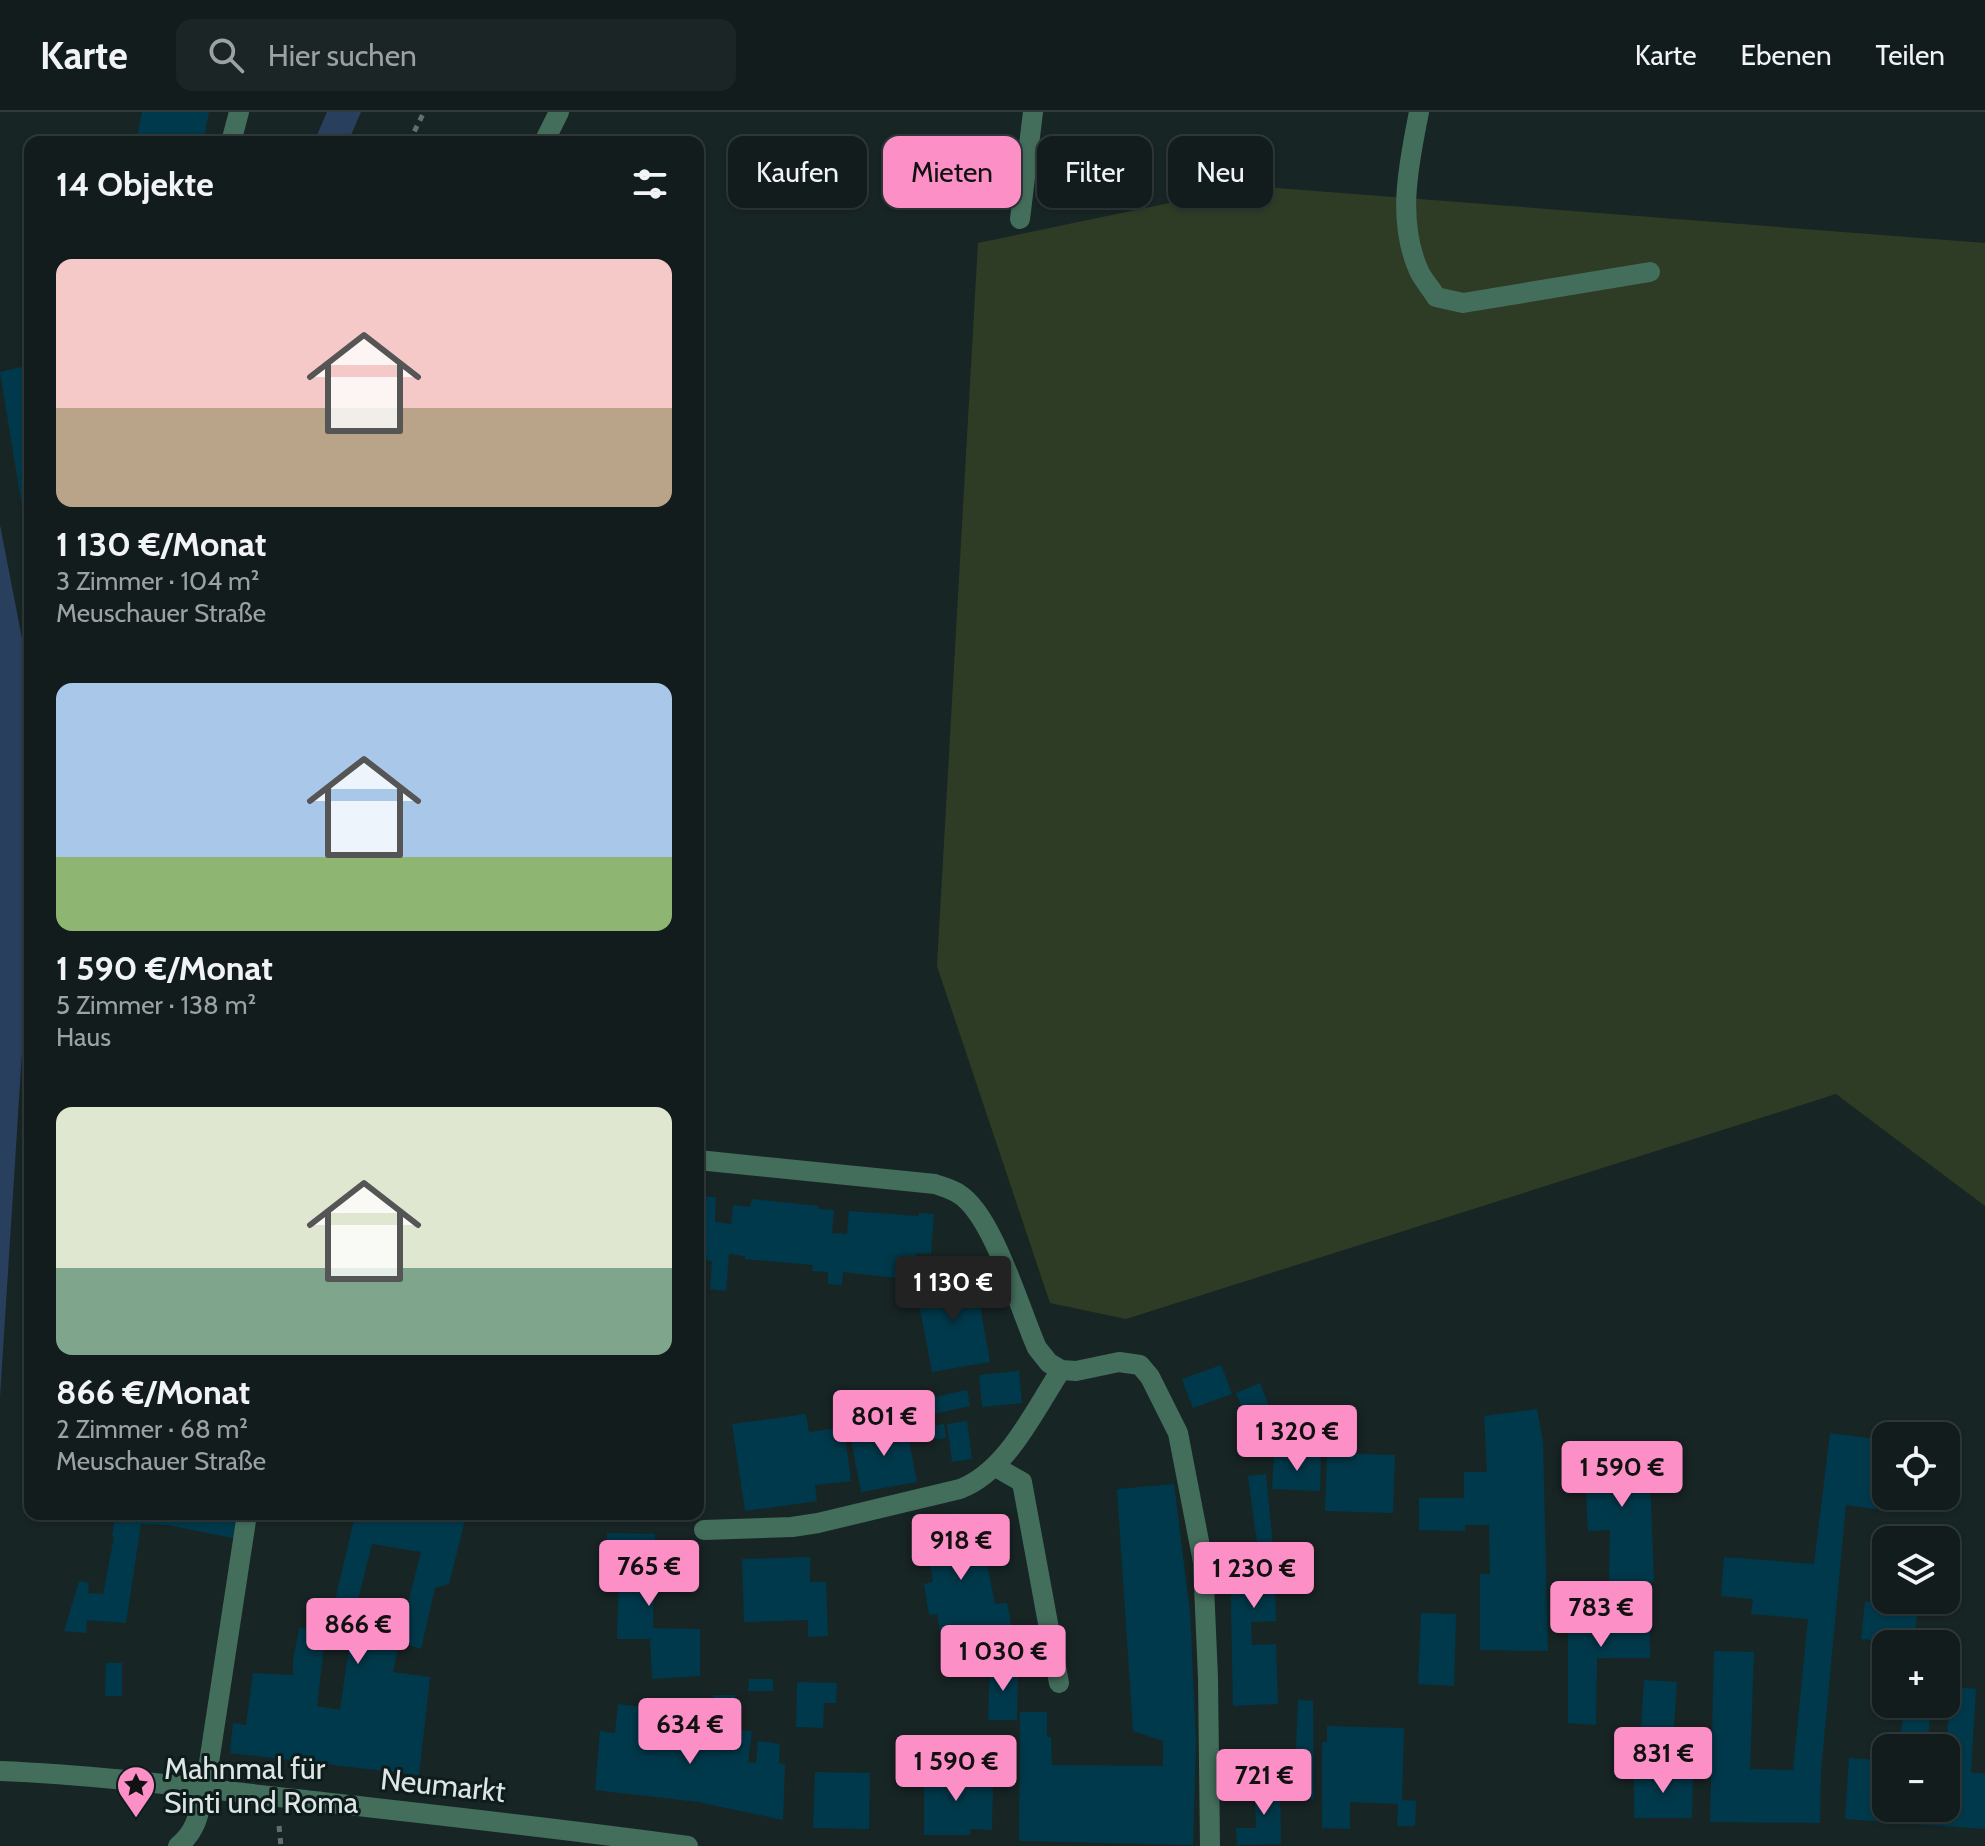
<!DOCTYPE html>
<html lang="de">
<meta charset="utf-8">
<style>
:root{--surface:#121c1c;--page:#1b2525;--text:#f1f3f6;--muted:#9ca1a3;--line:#313a3b;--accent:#fb8fc6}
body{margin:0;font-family:Cabin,sans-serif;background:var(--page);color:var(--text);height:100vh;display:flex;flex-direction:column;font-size:30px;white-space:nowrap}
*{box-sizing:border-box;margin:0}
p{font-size:26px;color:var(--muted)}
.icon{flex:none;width:44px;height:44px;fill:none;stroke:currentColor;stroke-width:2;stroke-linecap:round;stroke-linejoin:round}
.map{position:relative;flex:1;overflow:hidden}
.drawer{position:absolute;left:24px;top:24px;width:680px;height:1384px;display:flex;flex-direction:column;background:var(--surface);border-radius:16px;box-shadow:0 2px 6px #0004,0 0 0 2px var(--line)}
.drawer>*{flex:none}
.top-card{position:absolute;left:728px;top:24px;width:760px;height:72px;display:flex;gap:16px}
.fabs{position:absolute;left:1872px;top:1310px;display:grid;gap:16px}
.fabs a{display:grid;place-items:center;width:88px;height:88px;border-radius:16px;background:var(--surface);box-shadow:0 2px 6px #0004,0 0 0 2px var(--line);font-size:40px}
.price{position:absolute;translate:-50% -68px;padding:0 18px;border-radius:8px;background:var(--accent);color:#111;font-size:26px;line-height:52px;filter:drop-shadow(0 2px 4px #0008)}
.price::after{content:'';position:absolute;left:50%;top:48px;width:24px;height:18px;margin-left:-12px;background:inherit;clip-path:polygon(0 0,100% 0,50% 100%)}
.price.on{background:#222;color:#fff}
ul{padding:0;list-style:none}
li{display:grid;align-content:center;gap:16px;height:424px;padding:0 32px}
li span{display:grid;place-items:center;height:248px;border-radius:16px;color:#555}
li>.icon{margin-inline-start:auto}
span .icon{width:144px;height:144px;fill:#fffc;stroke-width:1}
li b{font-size:34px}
h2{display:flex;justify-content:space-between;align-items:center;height:96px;padding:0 32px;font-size:34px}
.pill{padding:0 28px;border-radius:16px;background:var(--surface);box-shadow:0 2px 6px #0004,0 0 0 2px var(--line);font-size:28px;line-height:72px}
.pill.on{background:var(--accent);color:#111}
header{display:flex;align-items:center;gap:48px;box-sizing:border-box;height:112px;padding:0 40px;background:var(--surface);border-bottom:2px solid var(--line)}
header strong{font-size:38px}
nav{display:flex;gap:44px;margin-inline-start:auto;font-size:28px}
.search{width:560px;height:72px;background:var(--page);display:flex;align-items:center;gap:20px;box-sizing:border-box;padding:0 28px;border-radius:16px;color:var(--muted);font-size:30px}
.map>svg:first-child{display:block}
.green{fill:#2e3c26}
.water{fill:#283f5e}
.building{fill:#00394b}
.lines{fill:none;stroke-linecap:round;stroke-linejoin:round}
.path{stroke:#636e6e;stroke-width:5;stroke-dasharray:6 6;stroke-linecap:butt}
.minor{stroke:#446e5c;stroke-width:20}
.labels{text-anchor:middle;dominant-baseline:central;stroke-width:6;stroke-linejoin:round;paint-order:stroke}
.poi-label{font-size:30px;fill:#dde5e5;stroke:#0f1c1c;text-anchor:start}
.street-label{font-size:30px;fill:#dde5e5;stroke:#0f1c1c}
</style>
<header>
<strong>Karte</strong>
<div class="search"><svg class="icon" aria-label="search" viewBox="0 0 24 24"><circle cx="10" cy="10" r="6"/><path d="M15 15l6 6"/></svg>Hier suchen</div>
<nav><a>Karte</a><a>Ebenen</a><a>Teilen</a></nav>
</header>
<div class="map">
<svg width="1985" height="1734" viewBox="0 0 1985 1734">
<rect width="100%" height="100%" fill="#182525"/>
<path class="green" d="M1251,74L1985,131V1094L1836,982L1126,1207L1050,1191L937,854L978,131Z"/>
<g class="water">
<path d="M327,0H361L348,30H314Z"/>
<path d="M0,413L26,547L30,550V871L22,941L0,1285Z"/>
</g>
<g class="building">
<path d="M142,0H209L203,30H136Z"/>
<path d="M30,253V430L28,431L0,260Z"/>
<path d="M698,1084L716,1085L715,1110L731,1112L733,1093L750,1095L752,1087L819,1094L818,1097L834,1098L832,1121L847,1122L849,1099L919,1104V1101L934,1102L931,1142L916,1141L914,1168L843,1160L842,1173L828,1172V1160L812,1159L813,1153L745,1147V1144L729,1142L726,1179L710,1177L712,1149L698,1147Z"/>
<path d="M966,1160L970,1177H977L990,1250L932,1260L918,1187L927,1186L923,1169Z"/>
<path d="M1221,1253L1232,1282L1193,1296L1182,1267Z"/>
<path d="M1019,1259L1022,1291L982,1295L979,1263Z"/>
<path d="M1260,1271L1272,1302L1249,1312L1236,1281Z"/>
<path d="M967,1278L970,1294L924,1304L920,1288Z"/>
<path d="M1537,1297L1543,1330L1548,1539L1480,1538V1462H1490L1489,1413H1465V1419L1419,1418V1386H1464V1360H1487L1484,1304Z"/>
<path d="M698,1300L704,1301L700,1335H698Z"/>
<path d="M806,1302L809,1320L844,1315L851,1369L815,1373L817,1389L745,1399L732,1312Z"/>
<path d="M967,1309L972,1347L952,1350L947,1312Z"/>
<path d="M906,1312L917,1370L861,1380L850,1322Z"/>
<path d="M944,1312L946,1326L929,1328L927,1315Z"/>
<path d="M1830,1321L1884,1328L1876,1397L1846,1393L1821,1659L1820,1711L1710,1710L1714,1539L1754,1540L1750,1657L1793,1658L1808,1507L1751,1502L1753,1487L1721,1484L1724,1445L1814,1452Z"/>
<path d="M1649,1334L1654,1470H1609L1610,1418L1588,1419L1584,1337Z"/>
<path d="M1327,1341L1395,1343L1393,1401L1325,1399Z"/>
<path d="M1274,1343L1321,1345L1320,1379L1272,1377Z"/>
<path d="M1266,1362L1274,1445L1276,1509L1251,1510L1252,1533L1276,1532L1278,1592L1233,1594L1230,1447L1259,1446L1248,1364Z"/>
<path d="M1174,1372L1190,1500L1196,1629L1193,1733L1019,1729L1020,1600H1047V1625H1051L1052,1653L1163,1654V1629L1133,1619L1117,1377Z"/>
<path d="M960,1401L963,1421L973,1419L977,1437L984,1436L995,1492L1007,1491L1015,1532L992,1536L988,1516L941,1524L937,1502L929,1503L924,1472L933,1470L929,1447L934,1446L931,1431L917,1434L913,1410Z"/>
<path d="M122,1402H238L237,1427L168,1413L141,1412L126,1511L87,1508L86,1521L64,1519L79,1469L89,1471L88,1481L103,1482L114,1425L112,1424L115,1406L121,1408Z"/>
<path d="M395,1402H438L465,1408L449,1472L435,1476L421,1537L399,1530L393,1560L430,1565L419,1663L230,1641L233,1611L246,1613L253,1561L293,1563V1549L299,1516L326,1518L317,1594L340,1598L353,1508L402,1515L421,1440L372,1432L353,1508L331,1505L355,1404L394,1407Z"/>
<path d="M607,1421L655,1422L653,1516L700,1517V1564L652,1567L650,1527H617L619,1459H606Z"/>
<path d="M810,1445V1470H826L828,1524L808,1525V1508L744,1510L742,1447Z"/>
<path d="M1865,1489L1918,1496L1913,1532L1861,1527Z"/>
<path d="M1568,1492H1650V1546H1597L1596,1613L1568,1611Z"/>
<path d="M1421,1501L1456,1502L1454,1574L1418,1572Z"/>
<path d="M106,1551H122V1584H105Z"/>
<path d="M990,1553L1018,1554L1017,1608H988Z"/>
<path d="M749,1567H773V1579H748Z"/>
<path d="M1644,1568L1677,1570L1674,1617L1641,1615Z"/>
<path d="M797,1570L837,1571L836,1591H824L823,1616L796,1615Z"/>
<path d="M1951,1575L1976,1577L1971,1660L1985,1662V1717L1845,1707L1849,1646L1879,1648L1877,1665H1886V1696H1946V1635Z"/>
<path d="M713,1583H735V1605L713,1601Z"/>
<path d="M1298,1588L1313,1589L1314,1687H1294Z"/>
<path d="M618,1592L643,1595L654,1606L656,1625L702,1629L703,1616L752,1619L748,1650L756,1651L758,1629L780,1632L779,1651L785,1653L783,1708L698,1690L595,1678L600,1619L615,1621Z"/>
<path d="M1905,1592H1931L1927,1636H1899Z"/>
<path d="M1327,1614L1404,1616L1402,1688L1416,1689L1415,1714H1397L1398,1692L1350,1690V1717L1322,1716V1630H1327Z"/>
<path d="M924,1658H970V1672L993,1671L992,1718L970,1717V1723H924Z"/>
<path d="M815,1660L870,1661L869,1717L813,1716Z"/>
<path d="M1634,1660H1693L1692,1706H1634Z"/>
<path d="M1254,1671H1280L1281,1732L1237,1733L1236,1716H1256Z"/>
</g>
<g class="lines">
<g class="path">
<path d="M409,30L424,0"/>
<path d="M279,1714L281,1734"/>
</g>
<g class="minor">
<path d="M1419,0C1409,51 1396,108 1419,159C1423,168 1431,176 1436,185L1463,191L1650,160"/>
<path d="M231,30L239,0"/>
<path d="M544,30L559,0"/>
<path d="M1020,107L1033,0"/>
<path d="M698,1048L935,1072C943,1075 952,1077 959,1082C993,1103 1020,1198 1037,1236L1049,1251L1061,1258L1076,1259L1119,1250L1140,1253L1150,1265L1178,1321L1203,1450L1208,1566L1210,1734"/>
<path d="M996,1355L1022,1370L1059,1571"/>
<path d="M704,1418L792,1415L818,1411L960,1377C1007,1359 1034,1299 1061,1258"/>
<path d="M0,1659C99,1663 198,1676 296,1687C427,1702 558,1716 688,1734"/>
<path d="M178,1734C197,1719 199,1700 205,1677L247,1402"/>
</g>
</g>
<defs>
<symbol id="sight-pin" viewBox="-11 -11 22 30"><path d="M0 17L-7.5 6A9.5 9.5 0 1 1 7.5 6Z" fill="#fb8fc6" stroke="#0f1c1c"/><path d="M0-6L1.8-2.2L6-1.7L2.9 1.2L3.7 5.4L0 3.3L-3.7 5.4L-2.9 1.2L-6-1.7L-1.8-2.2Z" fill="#111"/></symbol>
</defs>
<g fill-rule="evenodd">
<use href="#sight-pin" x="114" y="1651" width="44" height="60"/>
</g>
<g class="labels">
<g class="poi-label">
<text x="164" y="1656">Mahnmal für<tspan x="164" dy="34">Sinti und Roma</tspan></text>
</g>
<g class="street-label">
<text transform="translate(443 1673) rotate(6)">Neumarkt</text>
</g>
</g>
</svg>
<div class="fabs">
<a><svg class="icon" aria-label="locate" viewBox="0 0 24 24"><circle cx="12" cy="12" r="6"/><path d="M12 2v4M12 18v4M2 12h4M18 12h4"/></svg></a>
<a><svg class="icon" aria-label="layers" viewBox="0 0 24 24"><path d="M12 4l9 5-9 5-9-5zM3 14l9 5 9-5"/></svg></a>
<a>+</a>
<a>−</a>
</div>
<b class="price on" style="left:953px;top:1212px">1 130 €</b>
<b class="price" style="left:884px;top:1346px">801 €</b>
<b class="price" style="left:1297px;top:1361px">1 320 €</b>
<b class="price" style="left:1622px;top:1397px">1 590 €</b>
<b class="price" style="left:961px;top:1470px">918 €</b>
<b class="price" style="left:649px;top:1496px">765 €</b>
<b class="price" style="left:1254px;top:1498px">1 230 €</b>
<b class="price" style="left:1601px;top:1537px">783 €</b>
<b class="price" style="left:358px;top:1554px">866 €</b>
<b class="price" style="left:1003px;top:1581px">1 030 €</b>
<b class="price" style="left:690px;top:1654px">634 €</b>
<b class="price" style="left:1663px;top:1683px">831 €</b>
<b class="price" style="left:956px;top:1691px">1 590 €</b>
<b class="price" style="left:1264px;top:1705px">721 €</b>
<div class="top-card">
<a class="pill">Kaufen</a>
<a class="pill on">Mieten</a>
<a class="pill">Filter</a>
<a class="pill">Neu</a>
</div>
<section class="drawer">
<h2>14 Objekte<svg class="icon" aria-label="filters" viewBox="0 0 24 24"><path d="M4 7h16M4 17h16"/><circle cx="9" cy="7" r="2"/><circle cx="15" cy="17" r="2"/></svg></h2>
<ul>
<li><span style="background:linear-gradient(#f6c9c9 60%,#b9a48a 0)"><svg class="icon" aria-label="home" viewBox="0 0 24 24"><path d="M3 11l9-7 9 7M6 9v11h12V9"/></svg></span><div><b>1 130 €/Monat</b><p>3 Zimmer · 104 m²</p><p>Meuschauer Straße</p></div></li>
<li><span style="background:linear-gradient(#a9c7e8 70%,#8fb573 0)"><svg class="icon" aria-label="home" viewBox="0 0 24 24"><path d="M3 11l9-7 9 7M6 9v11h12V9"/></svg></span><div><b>1 590 €/Monat</b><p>5 Zimmer · 138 m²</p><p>Haus</p></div></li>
<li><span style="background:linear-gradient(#dfe7d0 65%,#7fa58c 0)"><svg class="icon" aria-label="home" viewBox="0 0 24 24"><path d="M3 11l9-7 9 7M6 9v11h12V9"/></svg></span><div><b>866 €/Monat</b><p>2 Zimmer · 68 m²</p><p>Meuschauer Straße</p></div></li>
</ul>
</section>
</div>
